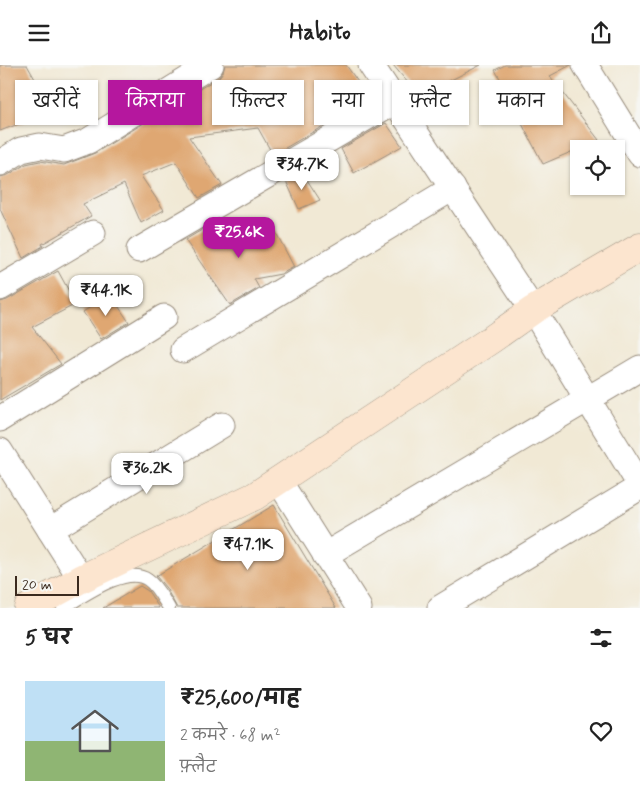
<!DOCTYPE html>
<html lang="hi">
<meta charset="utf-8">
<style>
:root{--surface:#fff;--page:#f6f6f6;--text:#222;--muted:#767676;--accent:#b5179e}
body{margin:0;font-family:Mynerve,"Playpen Sans Deva",sans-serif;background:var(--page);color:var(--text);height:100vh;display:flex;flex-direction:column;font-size:19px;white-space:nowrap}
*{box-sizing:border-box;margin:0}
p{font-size:16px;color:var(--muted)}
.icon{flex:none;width:28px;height:28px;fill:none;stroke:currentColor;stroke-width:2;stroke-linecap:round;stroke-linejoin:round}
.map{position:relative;height:543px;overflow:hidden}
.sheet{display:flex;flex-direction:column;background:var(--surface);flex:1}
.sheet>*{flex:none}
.banner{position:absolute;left:15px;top:15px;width:610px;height:45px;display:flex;gap:10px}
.tools{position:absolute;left:570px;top:75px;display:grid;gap:10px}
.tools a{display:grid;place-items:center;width:55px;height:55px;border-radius:0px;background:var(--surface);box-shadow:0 1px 4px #0004;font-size:25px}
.scale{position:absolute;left:15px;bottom:12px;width:64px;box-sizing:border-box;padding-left:5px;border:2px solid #3b2a1e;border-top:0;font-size:14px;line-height:18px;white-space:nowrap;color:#3b2a1e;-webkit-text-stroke:4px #f6f6f2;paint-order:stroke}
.price{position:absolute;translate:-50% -42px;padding:0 11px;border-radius:10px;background:#fff;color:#222;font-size:16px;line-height:32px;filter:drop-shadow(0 1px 2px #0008)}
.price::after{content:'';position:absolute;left:50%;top:30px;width:15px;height:11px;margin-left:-8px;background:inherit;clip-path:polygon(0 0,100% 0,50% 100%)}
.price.selected{background:var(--accent);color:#fff}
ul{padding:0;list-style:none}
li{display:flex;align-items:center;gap:15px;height:125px;padding:0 25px}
li span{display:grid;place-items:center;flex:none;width:140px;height:100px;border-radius:0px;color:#555}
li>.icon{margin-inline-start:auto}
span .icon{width:60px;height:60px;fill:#fffc;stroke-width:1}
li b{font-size:21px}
h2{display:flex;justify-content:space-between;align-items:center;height:60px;padding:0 25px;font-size:21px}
.tag{padding:0 18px;border-radius:0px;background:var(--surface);box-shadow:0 1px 4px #0004;font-size:18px;line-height:45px}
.tag.selected{background:var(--accent);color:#fff}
header{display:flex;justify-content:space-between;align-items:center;height:65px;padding:0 25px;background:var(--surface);font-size:22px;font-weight:700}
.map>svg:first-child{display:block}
.building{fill:#dfa772}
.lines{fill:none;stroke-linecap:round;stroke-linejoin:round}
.lane-casing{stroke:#968a7a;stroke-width:14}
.street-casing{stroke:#968a7a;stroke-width:27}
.secondary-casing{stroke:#968a7a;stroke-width:29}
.lane{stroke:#fff;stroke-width:12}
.street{stroke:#fff;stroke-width:25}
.secondary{stroke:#fce5cf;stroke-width:28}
</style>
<header><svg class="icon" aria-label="menu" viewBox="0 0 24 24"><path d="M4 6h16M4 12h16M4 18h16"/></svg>Habito<svg class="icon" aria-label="share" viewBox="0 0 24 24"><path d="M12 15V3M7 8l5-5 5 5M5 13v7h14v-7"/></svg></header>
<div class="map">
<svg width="640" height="543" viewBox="0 0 640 543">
<rect width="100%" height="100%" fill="#f6f6f2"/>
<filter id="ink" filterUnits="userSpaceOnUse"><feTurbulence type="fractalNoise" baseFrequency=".02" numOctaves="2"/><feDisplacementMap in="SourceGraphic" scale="10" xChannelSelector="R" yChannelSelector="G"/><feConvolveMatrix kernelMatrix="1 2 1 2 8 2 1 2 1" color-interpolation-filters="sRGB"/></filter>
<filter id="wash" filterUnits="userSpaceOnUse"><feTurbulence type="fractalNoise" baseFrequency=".0096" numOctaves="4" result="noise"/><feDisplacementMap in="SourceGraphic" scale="20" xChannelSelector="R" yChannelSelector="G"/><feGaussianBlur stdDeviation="1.12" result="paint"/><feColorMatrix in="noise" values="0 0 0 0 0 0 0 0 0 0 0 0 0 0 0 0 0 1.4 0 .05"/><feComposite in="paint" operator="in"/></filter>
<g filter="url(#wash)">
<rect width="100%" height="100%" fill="#f1e9d5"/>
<g id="blocks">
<g class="building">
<path d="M0,0H27L53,46L0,66Z"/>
<path d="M225,0H346L370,34L273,90L258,63L189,72L222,120L199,133L176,97L141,111L164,145L141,158L124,119L83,139L91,151L42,179L43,181L23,193L0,144V112L8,110L26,99L40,96L64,100L95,88L219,12L223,7Z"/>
<path d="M393,0H481L419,31Z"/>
<path d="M505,0H571L550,11L599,75L543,99L520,55L523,53L495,5Z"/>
<path d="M386,58L402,81L354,108L341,84Z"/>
<path d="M302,107L320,135L299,144L286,116Z"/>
<path d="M222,153L238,184L270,156L294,202L281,209L254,214L259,223L230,240L185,175Z"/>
<path d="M58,206L76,239L32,262L61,299L0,335V237L7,235Z"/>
<path d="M110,229L129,257L101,274L83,247Z"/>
<path d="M274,440L336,543H177L166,523L156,511Z"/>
<path d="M140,521L148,526L159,543H103Z"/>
</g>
</g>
</g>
<g filter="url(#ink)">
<use href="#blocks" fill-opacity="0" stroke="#968a7a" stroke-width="1"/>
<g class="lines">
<defs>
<path id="lane" d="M63,543C82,532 127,499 148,515C157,521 163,534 169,543"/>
<g id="street">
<path d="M371,0L533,245L640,420"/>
<path d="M585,0L640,89"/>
<path d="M0,98L21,85L40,81L64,85L88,76L211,0"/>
<path d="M139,185L395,36"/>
<path d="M0,223L93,168"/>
<path d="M183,285L453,123"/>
<path d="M0,354L164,252"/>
<path d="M0,386L81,514"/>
<path d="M279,416L359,543"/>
<path d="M50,465L222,360"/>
<path d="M325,490L640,303"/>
<path d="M440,543L640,422"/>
</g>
<path id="secondary" d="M28,543L81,514L255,431L492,274L533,245L640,182"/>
</defs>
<use href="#lane" class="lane-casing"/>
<use href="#street" class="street-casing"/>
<use href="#secondary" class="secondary-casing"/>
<use href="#lane" class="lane"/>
<use href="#street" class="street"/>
<use href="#secondary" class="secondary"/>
</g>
</g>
</svg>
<div class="tools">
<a><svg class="icon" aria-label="locate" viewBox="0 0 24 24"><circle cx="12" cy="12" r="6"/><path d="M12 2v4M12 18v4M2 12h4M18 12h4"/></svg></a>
</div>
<div class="scale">20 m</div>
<b class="price" style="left:302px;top:126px">₹34.7K</b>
<b class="price selected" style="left:239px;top:194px">₹25.6K</b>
<b class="price" style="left:106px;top:252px">₹44.1K</b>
<b class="price" style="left:147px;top:430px">₹36.2K</b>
<b class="price" style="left:248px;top:506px">₹47.1K</b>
<div class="banner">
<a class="tag">खरीदें</a>
<a class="tag selected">किराया</a>
<a class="tag">फ़िल्टर</a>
<a class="tag">नया</a>
<a class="tag">फ़्लैट</a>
<a class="tag">मकान</a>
</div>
</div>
<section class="sheet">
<h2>5 घर<svg class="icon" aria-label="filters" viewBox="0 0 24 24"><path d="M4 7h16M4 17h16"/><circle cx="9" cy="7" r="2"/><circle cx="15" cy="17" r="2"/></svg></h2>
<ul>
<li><span style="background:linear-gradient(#bfe0f5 60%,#8fb573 0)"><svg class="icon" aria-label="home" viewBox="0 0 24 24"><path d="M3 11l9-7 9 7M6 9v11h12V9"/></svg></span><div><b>₹25,600/माह</b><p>2 कमरे · 68 m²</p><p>फ़्लैट</p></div><svg class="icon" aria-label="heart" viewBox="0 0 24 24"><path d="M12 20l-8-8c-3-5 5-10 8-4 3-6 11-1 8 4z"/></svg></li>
</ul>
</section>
